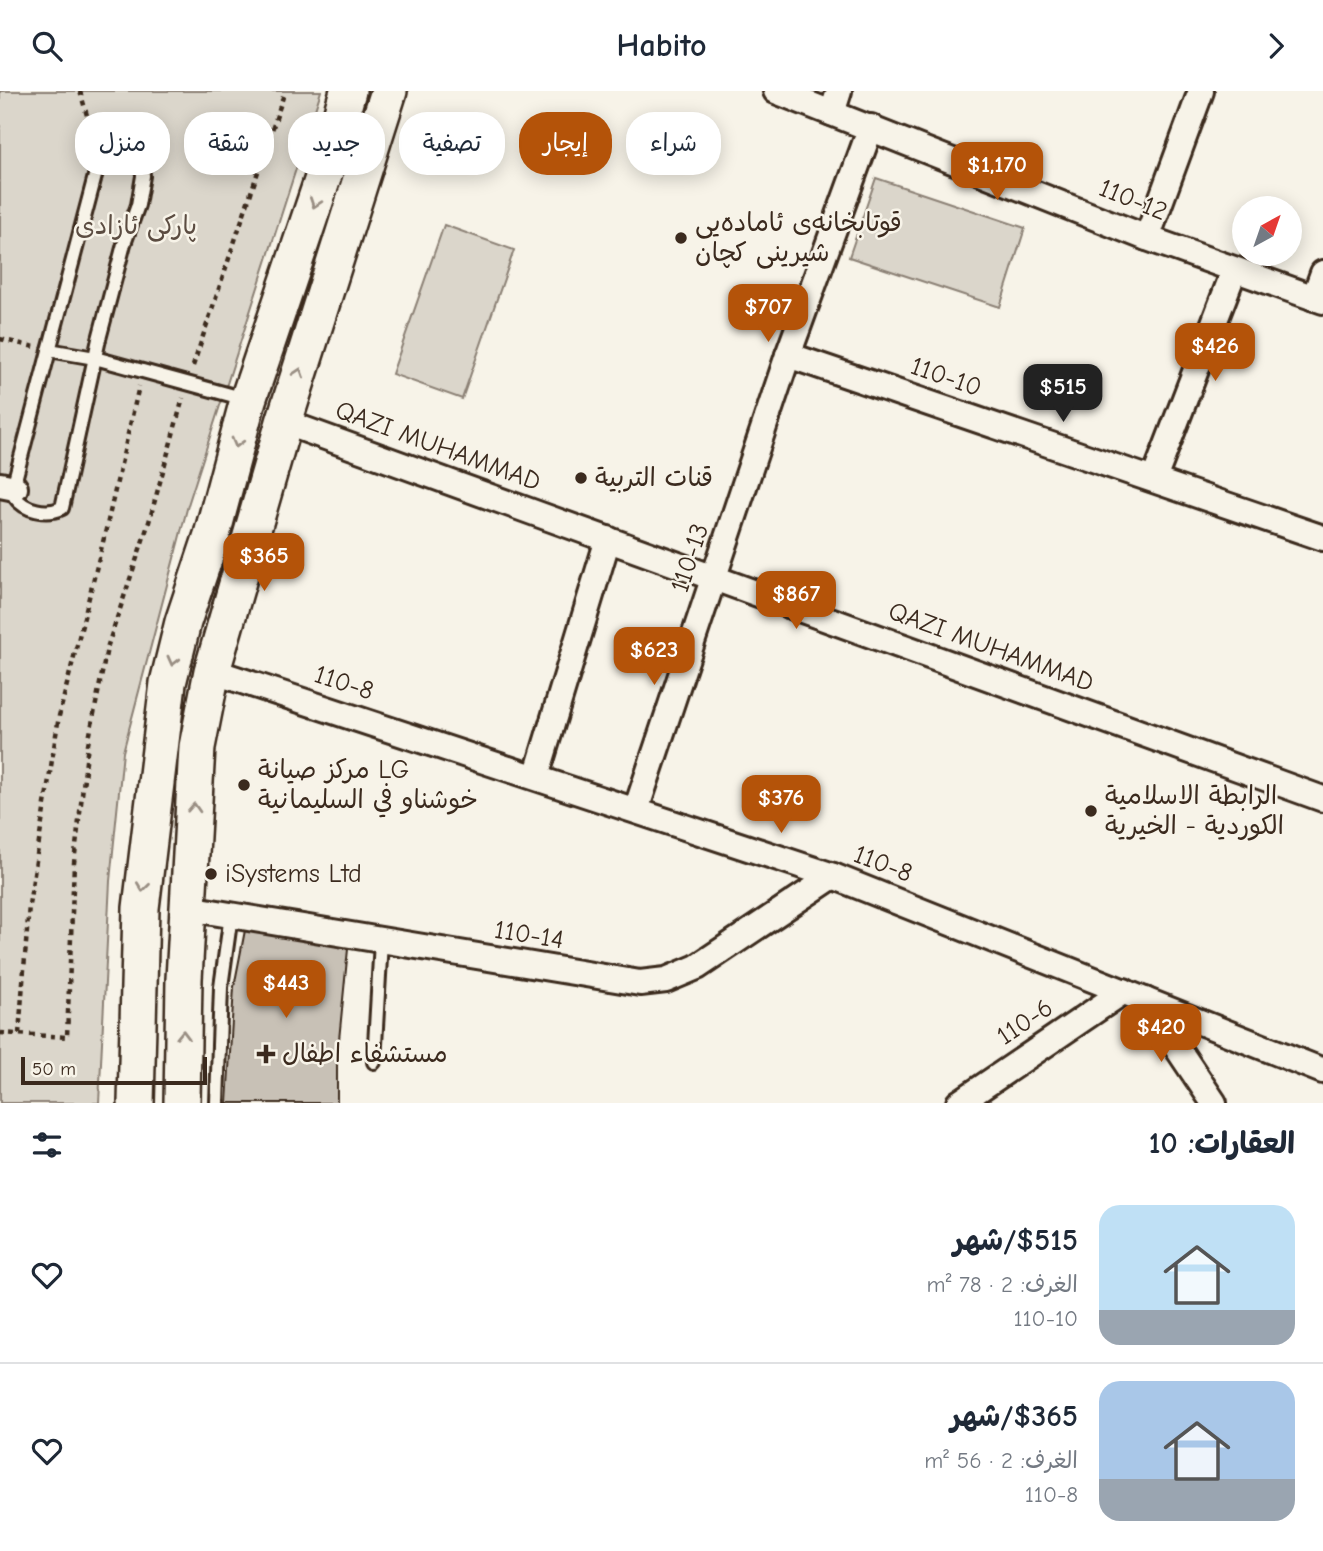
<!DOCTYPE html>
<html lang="ar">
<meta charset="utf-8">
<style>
:root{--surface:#fff;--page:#f2f2f3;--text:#1f2937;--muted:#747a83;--line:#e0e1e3;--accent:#b45309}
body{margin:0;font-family:"Comic Neue","Playpen Sans Arabic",sans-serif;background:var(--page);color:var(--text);direction:rtl;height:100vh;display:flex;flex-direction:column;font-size:26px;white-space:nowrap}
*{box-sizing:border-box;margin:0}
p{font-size:23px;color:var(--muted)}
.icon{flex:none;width:38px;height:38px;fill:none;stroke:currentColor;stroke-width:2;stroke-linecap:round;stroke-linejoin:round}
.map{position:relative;height:1012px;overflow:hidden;direction:ltr}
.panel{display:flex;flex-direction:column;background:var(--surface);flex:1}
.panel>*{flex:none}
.banner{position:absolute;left:21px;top:21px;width:700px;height:63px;direction:rtl;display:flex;gap:14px}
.needle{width:46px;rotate:40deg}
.fabs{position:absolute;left:1232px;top:105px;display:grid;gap:14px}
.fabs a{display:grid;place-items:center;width:70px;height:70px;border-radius:50%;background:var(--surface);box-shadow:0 4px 18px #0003;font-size:35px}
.scale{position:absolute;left:21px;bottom:18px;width:186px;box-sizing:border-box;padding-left:7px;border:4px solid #3b2a1e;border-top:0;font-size:19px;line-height:24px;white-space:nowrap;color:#3b2a1e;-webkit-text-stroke:5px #f7f3e8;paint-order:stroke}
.price{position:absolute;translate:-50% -60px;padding:0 16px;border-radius:14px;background:var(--accent);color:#fff;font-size:23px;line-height:46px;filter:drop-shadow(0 2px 4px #0008)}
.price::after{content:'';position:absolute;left:50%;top:42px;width:21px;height:16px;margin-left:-10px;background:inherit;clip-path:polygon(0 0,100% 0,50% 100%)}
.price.selected{background:#222;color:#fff}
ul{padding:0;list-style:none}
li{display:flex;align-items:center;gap:21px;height:175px;padding:0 28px}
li+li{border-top:2px solid var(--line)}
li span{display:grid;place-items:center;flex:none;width:196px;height:140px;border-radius:21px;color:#555}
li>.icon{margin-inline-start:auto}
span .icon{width:84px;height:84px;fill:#fffc;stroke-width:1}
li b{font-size:30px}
h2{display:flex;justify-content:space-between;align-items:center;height:84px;padding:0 28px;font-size:30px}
.tag{padding:0 24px;border-radius:28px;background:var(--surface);box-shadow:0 4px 18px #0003;font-size:24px;line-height:63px}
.tag.selected{background:var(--accent);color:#fff}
header{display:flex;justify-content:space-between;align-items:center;height:91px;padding:0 28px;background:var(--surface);font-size:32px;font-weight:700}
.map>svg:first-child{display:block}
.green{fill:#dbd6cb;stroke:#8b8074;stroke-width:2}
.building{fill:#c8c1b6;stroke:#3b2a1e;stroke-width:2}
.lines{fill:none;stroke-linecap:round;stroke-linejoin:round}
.lane-casing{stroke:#3b2a1e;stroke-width:18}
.street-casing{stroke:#3b2a1e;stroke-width:30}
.secondary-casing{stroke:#3b2a1e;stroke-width:40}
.path{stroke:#3b2a1e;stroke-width:4.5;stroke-dasharray:5 5;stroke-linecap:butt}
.lane{stroke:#f7f3e8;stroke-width:12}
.street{stroke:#f7f3e8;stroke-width:24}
.secondary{stroke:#f7f3e8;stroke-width:35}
.oneway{stroke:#998e83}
.poi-dot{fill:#3b2a1e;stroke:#f7f3e8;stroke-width:2.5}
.labels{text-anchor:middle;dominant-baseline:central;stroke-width:5;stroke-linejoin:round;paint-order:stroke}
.street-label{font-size:26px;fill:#3b2a1e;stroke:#f7f3e8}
.poi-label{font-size:26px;fill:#3b2a1e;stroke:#f7f3e8;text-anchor:start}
.park-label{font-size:26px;fill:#5b4c41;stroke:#f7f3e8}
</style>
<header><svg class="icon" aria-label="forward" viewBox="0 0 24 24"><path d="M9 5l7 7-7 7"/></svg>Habito<svg class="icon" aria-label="search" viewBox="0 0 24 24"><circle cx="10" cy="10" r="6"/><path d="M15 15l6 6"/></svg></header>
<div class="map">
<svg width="1323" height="1012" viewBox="0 0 1323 1012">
<rect width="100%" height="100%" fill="#f7f3e8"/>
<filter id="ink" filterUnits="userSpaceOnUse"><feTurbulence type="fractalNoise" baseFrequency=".0143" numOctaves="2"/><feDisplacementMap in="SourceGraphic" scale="14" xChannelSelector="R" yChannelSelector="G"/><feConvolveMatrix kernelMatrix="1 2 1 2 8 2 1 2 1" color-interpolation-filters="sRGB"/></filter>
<g filter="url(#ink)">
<g class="green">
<path d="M0,0H321L188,414L123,661L110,790L99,1012H0Z"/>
<path d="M876,87L1025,137L1000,216L849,166Z"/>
<path d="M444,134L514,159L462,308L392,283Z"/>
</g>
<path class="building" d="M246,834L348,858L337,969V1012H227L234,896Z"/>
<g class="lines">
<defs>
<g id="lane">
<path d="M110,59L137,64L142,70L143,85L138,114L124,153L99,248L62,417C47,424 25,420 15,406L16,385L100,66L103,61Z"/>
<path d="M49,259L95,267L245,308"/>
<path d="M374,971L381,850"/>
<path d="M217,1012L221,896L231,824"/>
</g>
<g id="street">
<path d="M776,0L1147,147L1323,210"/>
<path d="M832,22L839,0"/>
<path d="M1147,147L1201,0"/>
<path d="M1314,207L1323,182"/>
<path d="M788,264L1323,447"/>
<path d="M284,331L1323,708"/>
<path d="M1154,388L1234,180"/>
<path d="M0,394L15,397"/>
<path d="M212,580L833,785L1323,980"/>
<path d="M536,686L608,448"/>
<path d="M636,719L788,264L871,36"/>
<path d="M188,817L640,892L666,889L697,876L833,785"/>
<path d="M1145,909L1214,1012"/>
<path d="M959,1012L1124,900"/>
</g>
<g id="secondary">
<path d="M136,1012L141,817L168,592L183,531L212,444L248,309L325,81L348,0"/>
<path d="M182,1012L184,888L197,656L212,580L284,331L389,0"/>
</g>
</defs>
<use href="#lane" class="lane-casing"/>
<use href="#street" class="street-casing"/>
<use href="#secondary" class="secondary-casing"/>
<g class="path">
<path d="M80,0L94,49"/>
<path d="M0,248L35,256"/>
<path d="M193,275L285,0"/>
<path d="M0,942L67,946L74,772L88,653L107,557L149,431L183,307"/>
<path d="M19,943L29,814L59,625L104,447L139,295"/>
</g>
<use href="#lane" class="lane"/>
<use href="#street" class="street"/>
<use href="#secondary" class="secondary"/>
</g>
<defs><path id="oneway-chevron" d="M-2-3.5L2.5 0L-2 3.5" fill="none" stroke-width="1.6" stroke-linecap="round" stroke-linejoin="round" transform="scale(1.75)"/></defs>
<g class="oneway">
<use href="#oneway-chevron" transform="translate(315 112) rotate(109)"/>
<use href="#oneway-chevron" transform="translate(299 282) rotate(-72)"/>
<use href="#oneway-chevron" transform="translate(237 352) rotate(105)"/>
<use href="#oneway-chevron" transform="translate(173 570) rotate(104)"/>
<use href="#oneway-chevron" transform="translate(194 717) rotate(-87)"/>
<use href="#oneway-chevron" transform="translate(143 796) rotate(97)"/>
<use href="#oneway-chevron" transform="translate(183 944) rotate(-89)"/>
</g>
</g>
<g class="poi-dot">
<circle cx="681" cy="147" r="7"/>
<circle cx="581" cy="387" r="7"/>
<circle cx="244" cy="694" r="7"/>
<circle cx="1091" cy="720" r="7"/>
<circle cx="211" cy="783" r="7"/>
<path d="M262.5 952.5h7v7h7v7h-7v7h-7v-7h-7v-7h7z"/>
</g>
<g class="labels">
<g class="street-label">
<text transform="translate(1133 109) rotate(22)">110-12</text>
<text transform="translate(946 286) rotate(19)">110-10</text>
<text transform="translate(438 355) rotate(20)">QAZI MUHAMMAD</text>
<text transform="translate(690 467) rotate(-72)">110-13</text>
<text transform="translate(991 556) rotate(20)">QAZI MUHAMMAD</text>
<text transform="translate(344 592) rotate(18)">110-8</text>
<text transform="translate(883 773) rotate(21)">110-8</text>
<text transform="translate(529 844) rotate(9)">110-14</text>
<text transform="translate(1025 931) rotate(-34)">110-6</text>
</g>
<g class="poi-label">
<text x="695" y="132">قوتابخانەی ئامادەیی<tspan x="695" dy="30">شیرینی کچان</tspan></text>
<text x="595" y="387">قنات التربیة</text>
<text x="258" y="679">مركز صيانة LG<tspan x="258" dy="30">خوشناو في السليمانية</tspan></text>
<text x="1105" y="705">الرابطة الاسلامية<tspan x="1105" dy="30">الكوردية - الخيرية</tspan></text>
<text x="225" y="783">iSystems Ltd</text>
<text x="282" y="963">مستشفاء اطفال</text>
</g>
<g class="park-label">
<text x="136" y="135">پارکی ئازادی</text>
</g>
</g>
</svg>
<div class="fabs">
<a><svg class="needle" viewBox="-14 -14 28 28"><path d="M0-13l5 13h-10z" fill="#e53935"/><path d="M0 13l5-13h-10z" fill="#747a83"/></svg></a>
</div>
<div class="scale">50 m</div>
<b class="price" style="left:997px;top:111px">$1,170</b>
<b class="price" style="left:768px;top:253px">$707</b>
<b class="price" style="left:1215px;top:292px">$426</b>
<b class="price selected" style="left:1063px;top:333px">$515</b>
<b class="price" style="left:264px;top:502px">$365</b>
<b class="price" style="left:796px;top:540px">$867</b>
<b class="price" style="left:654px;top:596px">$623</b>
<b class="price" style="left:781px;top:744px">$376</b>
<b class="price" style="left:286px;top:929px">$443</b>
<b class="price" style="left:1161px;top:973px">$420</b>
<div class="banner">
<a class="tag">شراء</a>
<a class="tag selected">إيجار</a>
<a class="tag">تصفية</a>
<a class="tag">جديد</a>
<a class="tag">شقة</a>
<a class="tag">منزل</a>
</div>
</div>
<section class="panel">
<h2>العقارات: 10<svg class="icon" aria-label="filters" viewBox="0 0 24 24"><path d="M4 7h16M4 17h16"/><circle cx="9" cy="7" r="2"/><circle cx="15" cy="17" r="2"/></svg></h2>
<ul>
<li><span style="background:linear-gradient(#bfe0f5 75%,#9aa5b1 0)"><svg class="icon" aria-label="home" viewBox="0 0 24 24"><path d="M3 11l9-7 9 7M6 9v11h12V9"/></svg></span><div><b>$515/شهر</b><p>الغرف: 2 · 78 m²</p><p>110-10</p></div><svg class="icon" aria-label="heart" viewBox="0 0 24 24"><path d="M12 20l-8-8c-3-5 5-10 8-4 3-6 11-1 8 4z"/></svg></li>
<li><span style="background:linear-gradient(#a9c7e8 70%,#9aa5b1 0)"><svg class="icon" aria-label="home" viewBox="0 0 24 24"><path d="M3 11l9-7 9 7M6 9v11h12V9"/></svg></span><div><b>$365/شهر</b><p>الغرف: 2 · 56 m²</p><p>110-8</p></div><svg class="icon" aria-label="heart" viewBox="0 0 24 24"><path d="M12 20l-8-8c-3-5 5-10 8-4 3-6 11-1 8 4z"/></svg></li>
</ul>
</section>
